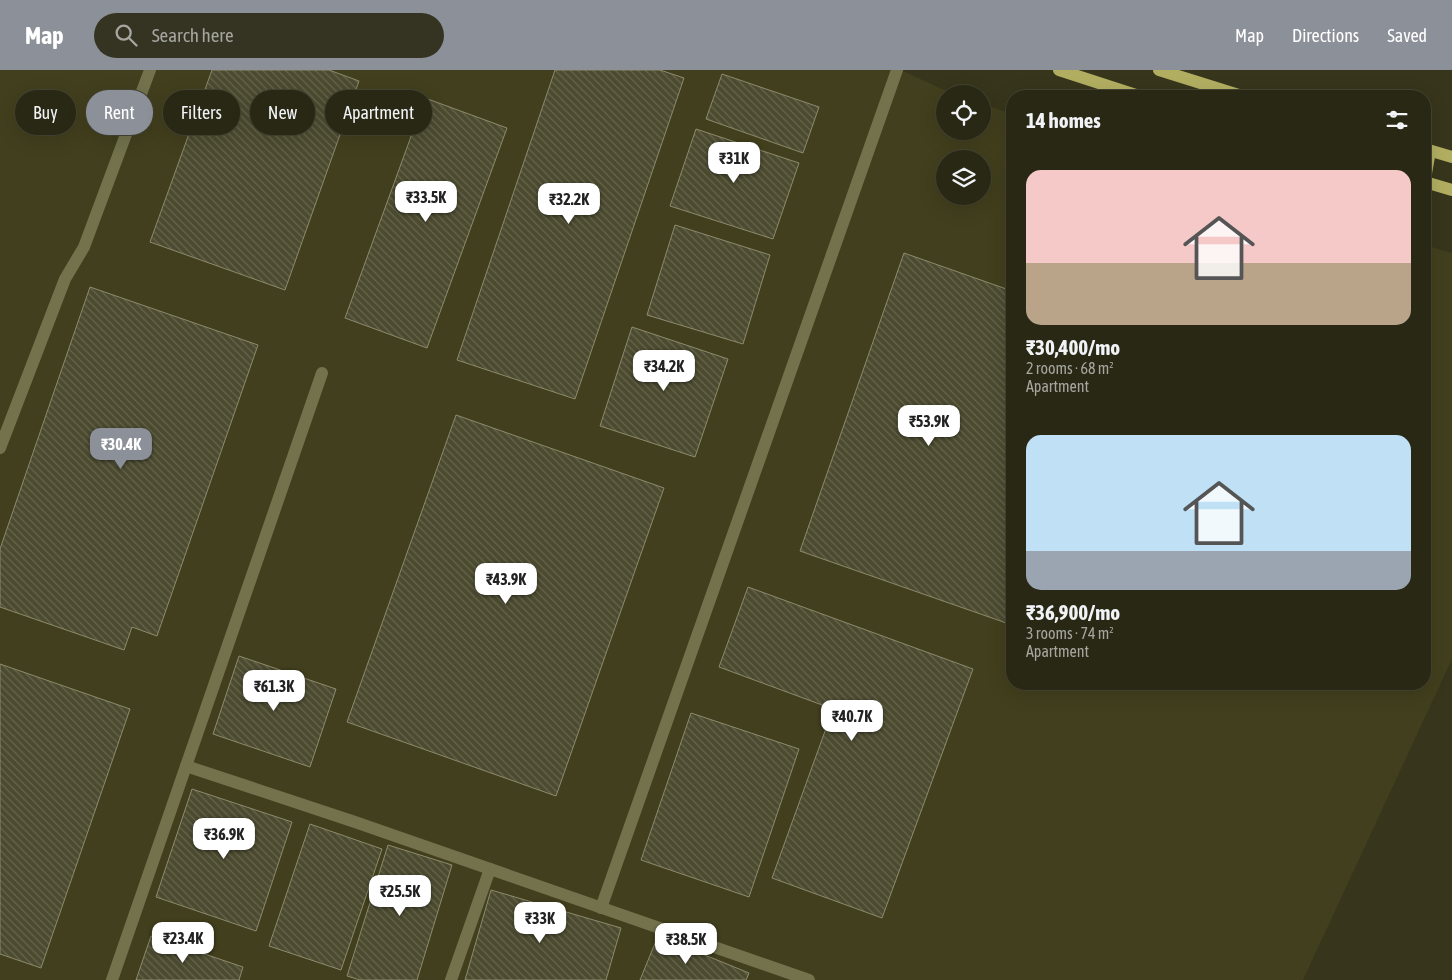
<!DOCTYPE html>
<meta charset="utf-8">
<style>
:root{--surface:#292814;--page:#353422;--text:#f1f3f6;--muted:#a5a6a0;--line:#454434;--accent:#8c9099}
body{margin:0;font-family:"Asap Condensed",sans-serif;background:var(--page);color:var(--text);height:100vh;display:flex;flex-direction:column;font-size:19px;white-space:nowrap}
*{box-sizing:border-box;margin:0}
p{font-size:16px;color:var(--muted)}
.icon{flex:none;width:28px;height:28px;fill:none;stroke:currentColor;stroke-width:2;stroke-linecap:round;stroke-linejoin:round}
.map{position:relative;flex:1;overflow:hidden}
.side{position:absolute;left:1006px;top:20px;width:425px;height:600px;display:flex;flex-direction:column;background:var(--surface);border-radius:20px;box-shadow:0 5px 20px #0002,0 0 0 1px var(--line)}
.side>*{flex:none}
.banner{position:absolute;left:15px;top:20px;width:475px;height:45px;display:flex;gap:10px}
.buttons{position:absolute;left:936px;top:15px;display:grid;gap:10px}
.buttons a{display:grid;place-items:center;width:55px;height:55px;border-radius:50%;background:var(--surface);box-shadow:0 5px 20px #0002,0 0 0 1px var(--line);font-size:25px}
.price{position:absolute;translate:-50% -42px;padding:0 11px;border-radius:10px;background:#fff;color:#222;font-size:16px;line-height:32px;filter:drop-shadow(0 1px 2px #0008)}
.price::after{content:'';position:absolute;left:50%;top:30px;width:15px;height:11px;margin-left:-8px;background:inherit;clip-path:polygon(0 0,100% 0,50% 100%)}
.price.on{background:var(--accent);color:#fff}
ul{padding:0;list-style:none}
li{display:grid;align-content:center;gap:10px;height:265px;padding:0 20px}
li span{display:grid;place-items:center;height:155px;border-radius:15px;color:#555}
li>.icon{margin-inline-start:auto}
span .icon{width:90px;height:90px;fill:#fffc;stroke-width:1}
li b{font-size:21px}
h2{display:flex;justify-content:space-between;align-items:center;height:60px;padding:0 20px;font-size:21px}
.tag{padding:0 18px;border-radius:22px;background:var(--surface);box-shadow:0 5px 20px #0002,0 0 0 1px var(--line);font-size:18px;line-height:45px}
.tag.on{background:var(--accent);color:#fff}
header{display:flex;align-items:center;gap:30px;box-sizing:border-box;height:70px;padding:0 25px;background:var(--accent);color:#fff}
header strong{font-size:24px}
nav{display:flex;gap:28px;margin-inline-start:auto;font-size:18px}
.search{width:350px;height:45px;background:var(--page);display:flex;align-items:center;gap:12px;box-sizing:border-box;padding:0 18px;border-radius:28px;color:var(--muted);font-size:19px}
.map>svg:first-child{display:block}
.built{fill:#413f1d;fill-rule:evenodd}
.building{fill:url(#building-back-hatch);stroke:#8c8b6d}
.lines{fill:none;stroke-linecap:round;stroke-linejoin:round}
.minor{stroke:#73724d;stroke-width:12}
.major{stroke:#b2ae61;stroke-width:12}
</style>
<header>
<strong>Map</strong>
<div class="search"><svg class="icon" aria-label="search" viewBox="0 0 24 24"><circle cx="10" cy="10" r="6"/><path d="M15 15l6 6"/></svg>Search here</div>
<nav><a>Map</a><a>Directions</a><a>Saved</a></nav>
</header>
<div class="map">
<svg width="1452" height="910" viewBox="0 0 1452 910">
<defs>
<pattern id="building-back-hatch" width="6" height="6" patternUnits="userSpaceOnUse" patternTransform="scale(1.25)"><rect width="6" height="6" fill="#4c4b30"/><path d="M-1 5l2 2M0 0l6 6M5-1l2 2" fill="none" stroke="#66654e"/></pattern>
</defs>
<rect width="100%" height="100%" fill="#37351b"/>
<path class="built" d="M0,0H901L953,24H945V61H982L983,34L1012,44V614H1425V175L1452,183V589L1303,910H0ZM945,89H982V126H945Z"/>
<g class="building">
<path d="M212,0H329L359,11L285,220L150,172Z"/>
<path d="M555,0H660L684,8L575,329L457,290Z"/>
<path d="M722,4L819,37L803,83L706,49Z"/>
<path d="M425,28L507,58L427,278L345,248Z"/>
<path d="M696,59L799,93L773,169L670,136Z"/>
<path d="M675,155L770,185L743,274L647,245Z"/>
<path d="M904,183L1012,221V555L800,481Z"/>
<path d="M90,217L258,275L157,566L132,557L124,580L0,537V479Z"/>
<path d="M632,257L728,289L695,387L600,356Z"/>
<path d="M456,345L664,418L556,726L347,652Z"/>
<path d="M748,517L973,599L882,848L772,808L833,639L719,597Z"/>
<path d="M239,586L336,619L310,697L213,664Z"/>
<path d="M0,594L130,639L41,898L0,884Z"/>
<path d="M691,643L799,679L749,827L641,790Z"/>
<path d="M192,719L292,752L256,861L156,827Z"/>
<path d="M310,754L382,779L341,900L269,876Z"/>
<path d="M388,775L452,795L417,910H360L347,906Z"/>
<path d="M491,820L621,858L606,910H465Z"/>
<path d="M151,866L243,897L239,910H136Z"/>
<path d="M658,866L749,903L746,910H640Z"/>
</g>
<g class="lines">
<g class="minor">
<path d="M0,378L65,209L84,177L150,0"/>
<path d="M186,696L355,752L809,910"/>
<path d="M601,838L897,0"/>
<path d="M112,910L322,303"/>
<path d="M451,910L490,799"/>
</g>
<g class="major">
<path d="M1059,0L1139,26"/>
<path d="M1159,0L1242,26"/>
<path d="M1425,79L1452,87"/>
<path d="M1425,109L1430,81"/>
<path d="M1425,112L1452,120"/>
</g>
</g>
</svg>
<div class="buttons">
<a><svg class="icon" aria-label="locate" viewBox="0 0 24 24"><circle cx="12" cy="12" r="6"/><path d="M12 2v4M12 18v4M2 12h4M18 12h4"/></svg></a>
<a><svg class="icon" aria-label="layers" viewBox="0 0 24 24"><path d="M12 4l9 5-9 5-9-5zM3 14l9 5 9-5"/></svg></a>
</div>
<b class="price" style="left:734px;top:114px">₹31K</b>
<b class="price" style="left:426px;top:153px">₹33.5K</b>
<b class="price" style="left:569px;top:155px">₹32.2K</b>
<b class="price" style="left:664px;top:322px">₹34.2K</b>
<b class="price" style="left:929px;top:377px">₹53.9K</b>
<b class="price on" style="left:121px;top:400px">₹30.4K</b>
<b class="price" style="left:506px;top:535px">₹43.9K</b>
<b class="price" style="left:274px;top:642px">₹61.3K</b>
<b class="price" style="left:852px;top:672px">₹40.7K</b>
<b class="price" style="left:224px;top:790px">₹36.9K</b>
<b class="price" style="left:400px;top:847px">₹25.5K</b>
<b class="price" style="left:540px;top:874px">₹33K</b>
<b class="price" style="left:183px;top:894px">₹23.4K</b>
<b class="price" style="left:686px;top:895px">₹38.5K</b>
<div class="banner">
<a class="tag">Buy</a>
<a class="tag on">Rent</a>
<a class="tag">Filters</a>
<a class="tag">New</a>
<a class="tag">Apartment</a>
</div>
<section class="side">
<h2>14 homes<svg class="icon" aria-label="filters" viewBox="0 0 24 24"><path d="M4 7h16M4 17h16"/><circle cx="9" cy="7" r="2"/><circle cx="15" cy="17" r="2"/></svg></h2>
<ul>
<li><span style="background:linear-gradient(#f6c9c9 60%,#b9a48a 0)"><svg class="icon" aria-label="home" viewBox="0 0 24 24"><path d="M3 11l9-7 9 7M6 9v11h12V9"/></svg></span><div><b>₹30,400/mo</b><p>2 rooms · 68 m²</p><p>Apartment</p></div></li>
<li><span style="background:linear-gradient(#bfe0f5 75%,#9aa5b1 0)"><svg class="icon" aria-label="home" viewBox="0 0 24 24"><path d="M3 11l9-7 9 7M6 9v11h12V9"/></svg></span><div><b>₹36,900/mo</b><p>3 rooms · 74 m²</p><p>Apartment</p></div></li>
</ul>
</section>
</div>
